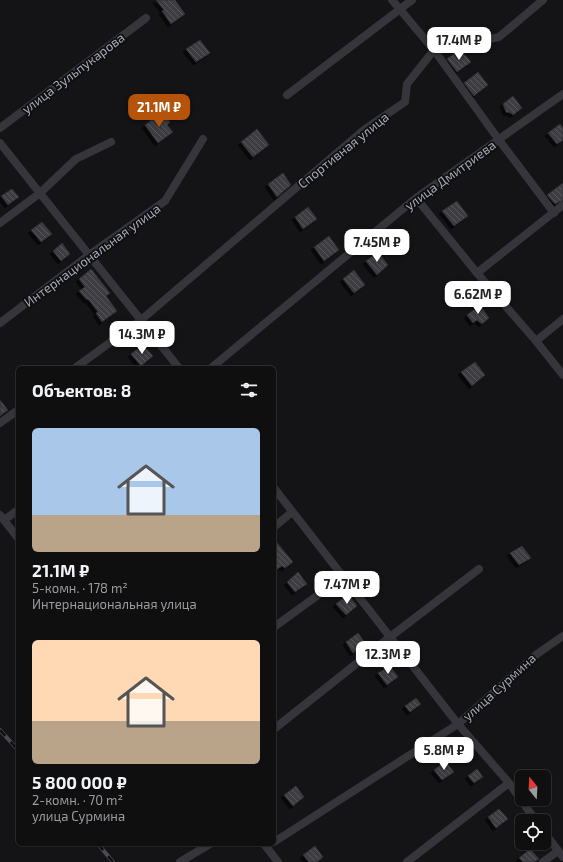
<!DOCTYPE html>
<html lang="ru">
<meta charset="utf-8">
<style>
:root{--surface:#0f0f10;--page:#1d1d1e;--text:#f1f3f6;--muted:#9b9c9f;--line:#2f2f30;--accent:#b45309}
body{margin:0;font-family:"Exo 2",sans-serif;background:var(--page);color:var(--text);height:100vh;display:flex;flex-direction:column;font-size:15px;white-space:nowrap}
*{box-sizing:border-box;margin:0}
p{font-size:13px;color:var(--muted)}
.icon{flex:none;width:22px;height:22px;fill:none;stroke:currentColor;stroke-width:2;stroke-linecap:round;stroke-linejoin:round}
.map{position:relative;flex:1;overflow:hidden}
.details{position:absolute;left:16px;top:366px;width:260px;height:480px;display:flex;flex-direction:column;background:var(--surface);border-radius:6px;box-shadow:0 1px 3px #0004,0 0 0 1px var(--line)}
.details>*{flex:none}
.needle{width:26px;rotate:342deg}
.buttons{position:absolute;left:515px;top:770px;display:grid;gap:8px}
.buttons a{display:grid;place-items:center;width:36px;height:36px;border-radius:6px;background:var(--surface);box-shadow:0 1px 3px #0004,0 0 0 1px var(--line);font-size:20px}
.price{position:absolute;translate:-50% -34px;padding:0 9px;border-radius:8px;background:#fff;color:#222;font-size:13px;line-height:26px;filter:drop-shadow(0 1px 2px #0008)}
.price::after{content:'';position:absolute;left:50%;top:24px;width:12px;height:9px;margin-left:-6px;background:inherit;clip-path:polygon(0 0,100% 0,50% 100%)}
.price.active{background:var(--accent);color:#fff}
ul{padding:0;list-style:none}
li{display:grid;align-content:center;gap:8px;height:212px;padding:0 16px}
li span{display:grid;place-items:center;height:124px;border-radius:6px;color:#555}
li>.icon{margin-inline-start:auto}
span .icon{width:72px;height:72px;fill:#fffc;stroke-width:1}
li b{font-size:17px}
h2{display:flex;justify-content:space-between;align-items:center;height:48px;padding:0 16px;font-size:17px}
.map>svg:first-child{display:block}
.building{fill:url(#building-back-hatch);stroke:#2e2e32;filter:url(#shadow)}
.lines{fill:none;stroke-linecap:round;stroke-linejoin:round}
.minor{stroke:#35353b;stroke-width:8}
.rail-casing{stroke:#4a4b52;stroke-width:4}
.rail{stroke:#0f0f11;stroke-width:2.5;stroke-dasharray:8;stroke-linecap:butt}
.labels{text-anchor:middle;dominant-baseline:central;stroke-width:3.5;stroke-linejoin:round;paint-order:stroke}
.street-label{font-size:13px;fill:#a6a9b6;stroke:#0f0f11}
</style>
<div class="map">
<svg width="563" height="862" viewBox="0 0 563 862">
<defs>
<pattern id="building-back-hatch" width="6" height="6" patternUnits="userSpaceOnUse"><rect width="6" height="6" fill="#3e3e43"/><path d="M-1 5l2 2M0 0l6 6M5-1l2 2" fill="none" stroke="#57575c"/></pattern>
<filter id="shadow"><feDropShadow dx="-3" dy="3" stdDeviation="0" flood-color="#0009"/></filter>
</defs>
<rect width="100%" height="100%" fill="#141416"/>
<g class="building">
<path d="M156,0H175L185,14L171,24L162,11L164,10Z"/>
<path d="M200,40L210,53L196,62L186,49Z"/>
<path d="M461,50L471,62L457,72L447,59L457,51Z"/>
<path d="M478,72L488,85L474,96L464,83Z"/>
<path d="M513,96L522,108L513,115L511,113L506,112L503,104Z"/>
<path d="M162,112L170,122L167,125L173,132L158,143L145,125Z"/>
<path d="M560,124L563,128V140L557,144L548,133Z"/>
<path d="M257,129L269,145L253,157L241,142Z"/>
<path d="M283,173L291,185L277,197L268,184Z"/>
<path d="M563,183V200L555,204L547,195Z"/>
<path d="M12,189L19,197L8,205L1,196Z"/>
<path d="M457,201L468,216L454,226L442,211Z"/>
<path d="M308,207L317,219L303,229L295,217Z"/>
<path d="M42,222L52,234L41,242L31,230Z"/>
<path d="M329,236L339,250L324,261L314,247Z"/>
<path d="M62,243L70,254L61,261L53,251Z"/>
<path d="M378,252L388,265L377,275L366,261Z"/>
<path d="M91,269L110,293L106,296L117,311L102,322L96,313L98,312L88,299L87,300L79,291L85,287L79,279Z"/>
<path d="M354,270L365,285L354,293L343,279Z"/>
<path d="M480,305L489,318L482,324L477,320L473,323L467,315Z"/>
<path d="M143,345L153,356L141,366L131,354Z"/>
<path d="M475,362L485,375L472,386L461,372Z"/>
<path d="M0,400L8,410L0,416Z"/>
<path d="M274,539L293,562L285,568L282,566L274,571Z"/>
<path d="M522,546L531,558L519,565L510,553Z"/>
<path d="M298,572L307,584L295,592L287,582Z"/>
<path d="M348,594L357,606L346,615L336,604Z"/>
<path d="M358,633L366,644L353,653L346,642Z"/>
<path d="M390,666L398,677L387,685L378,673Z"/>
<path d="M416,698L421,704L410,712L405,706Z"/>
<path d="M445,761L454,772L442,780L434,770Z"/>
<path d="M477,769L483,777L474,783L468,776Z"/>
<path d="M296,786L304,797L293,806L284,795Z"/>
<path d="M499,809L508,819L496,828L488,817Z"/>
<path d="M315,846L323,857L317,862H309L303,855Z"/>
<path d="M530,849L539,859L534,862H523L519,858Z"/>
</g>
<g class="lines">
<g class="minor">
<path d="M392,0L434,50L499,140L554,213"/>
<path d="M287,95L412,0"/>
<path d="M0,128L146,18"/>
<path d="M0,143L179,368"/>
<path d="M416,198L477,273L536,341L563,375"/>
<path d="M0,223L40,193L76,159L111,142"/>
<path d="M477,273L563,205"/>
<path d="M0,323L89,255L165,201L203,139"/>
<path d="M536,341L563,319"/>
<path d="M75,368L141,320L365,129L405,102L407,84L434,50L499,37L543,0"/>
<path d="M211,368L416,198L563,94"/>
<path d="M0,423L18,410"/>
<path d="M274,488L458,724L509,783L536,821"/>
<path d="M0,515L18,538"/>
<path d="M4,520L18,510"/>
<path d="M274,527L292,512"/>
<path d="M274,627L343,577"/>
<path d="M274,729L390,637L479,569"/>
<path d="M544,832L563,857"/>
<path d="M274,842L458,724L537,654L563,636"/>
<path d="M264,844L278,862"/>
<path d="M180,862L210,844"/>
<path d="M407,862L509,783"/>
<path d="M543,862L558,851"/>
</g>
<defs>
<g id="rail">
<path d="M0,730L18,750"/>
<path d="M98,844L113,862"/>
</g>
</defs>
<use href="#rail" class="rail-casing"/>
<use href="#rail" class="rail"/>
</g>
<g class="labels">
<g class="street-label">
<text transform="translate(73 73) rotate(-37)">улица Зульпукарова</text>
<text transform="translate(343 150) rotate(-39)">Спортивная улица</text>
<text transform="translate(450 175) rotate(-36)">улица Дмитриева</text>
<text transform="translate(92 255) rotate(-36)">Интернациональная улица</text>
<text transform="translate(499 687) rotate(-42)">улица Сурмина</text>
</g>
</g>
</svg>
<div class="buttons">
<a><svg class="needle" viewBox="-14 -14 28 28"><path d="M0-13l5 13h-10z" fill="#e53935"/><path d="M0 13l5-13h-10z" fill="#9b9c9f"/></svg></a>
<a><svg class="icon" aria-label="locate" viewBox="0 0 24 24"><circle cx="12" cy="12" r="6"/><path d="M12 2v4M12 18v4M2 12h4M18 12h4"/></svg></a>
</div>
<b class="price" style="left:459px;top:61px">17.4M ₽</b>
<b class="price active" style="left:159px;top:128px">21.1M ₽</b>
<b class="price" style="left:377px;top:263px">7.45M ₽</b>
<b class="price" style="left:478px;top:315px">6.62M ₽</b>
<b class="price" style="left:142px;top:355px">14.3M ₽</b>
<b class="price" style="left:347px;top:605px">7.47M ₽</b>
<b class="price" style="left:388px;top:675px">12.3M ₽</b>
<b class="price" style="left:444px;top:771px">5.8M ₽</b>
<section class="details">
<h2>Объектов: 8<svg class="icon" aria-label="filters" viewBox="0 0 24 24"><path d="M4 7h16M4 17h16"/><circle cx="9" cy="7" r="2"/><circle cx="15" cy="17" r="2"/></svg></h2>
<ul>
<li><span style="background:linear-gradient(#a9c7e8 70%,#b9a48a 0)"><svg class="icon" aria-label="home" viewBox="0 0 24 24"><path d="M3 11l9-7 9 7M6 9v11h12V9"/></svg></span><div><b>21.1M ₽</b><p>5-комн. · 178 m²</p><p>Интернациональная улица</p></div></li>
<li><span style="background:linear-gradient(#ffd9b3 65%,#b9a48a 0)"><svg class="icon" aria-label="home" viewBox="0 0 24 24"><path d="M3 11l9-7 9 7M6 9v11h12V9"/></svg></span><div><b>5 800 000 ₽</b><p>2-комн. · 70 m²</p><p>улица Сурмина</p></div></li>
</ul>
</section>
</div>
